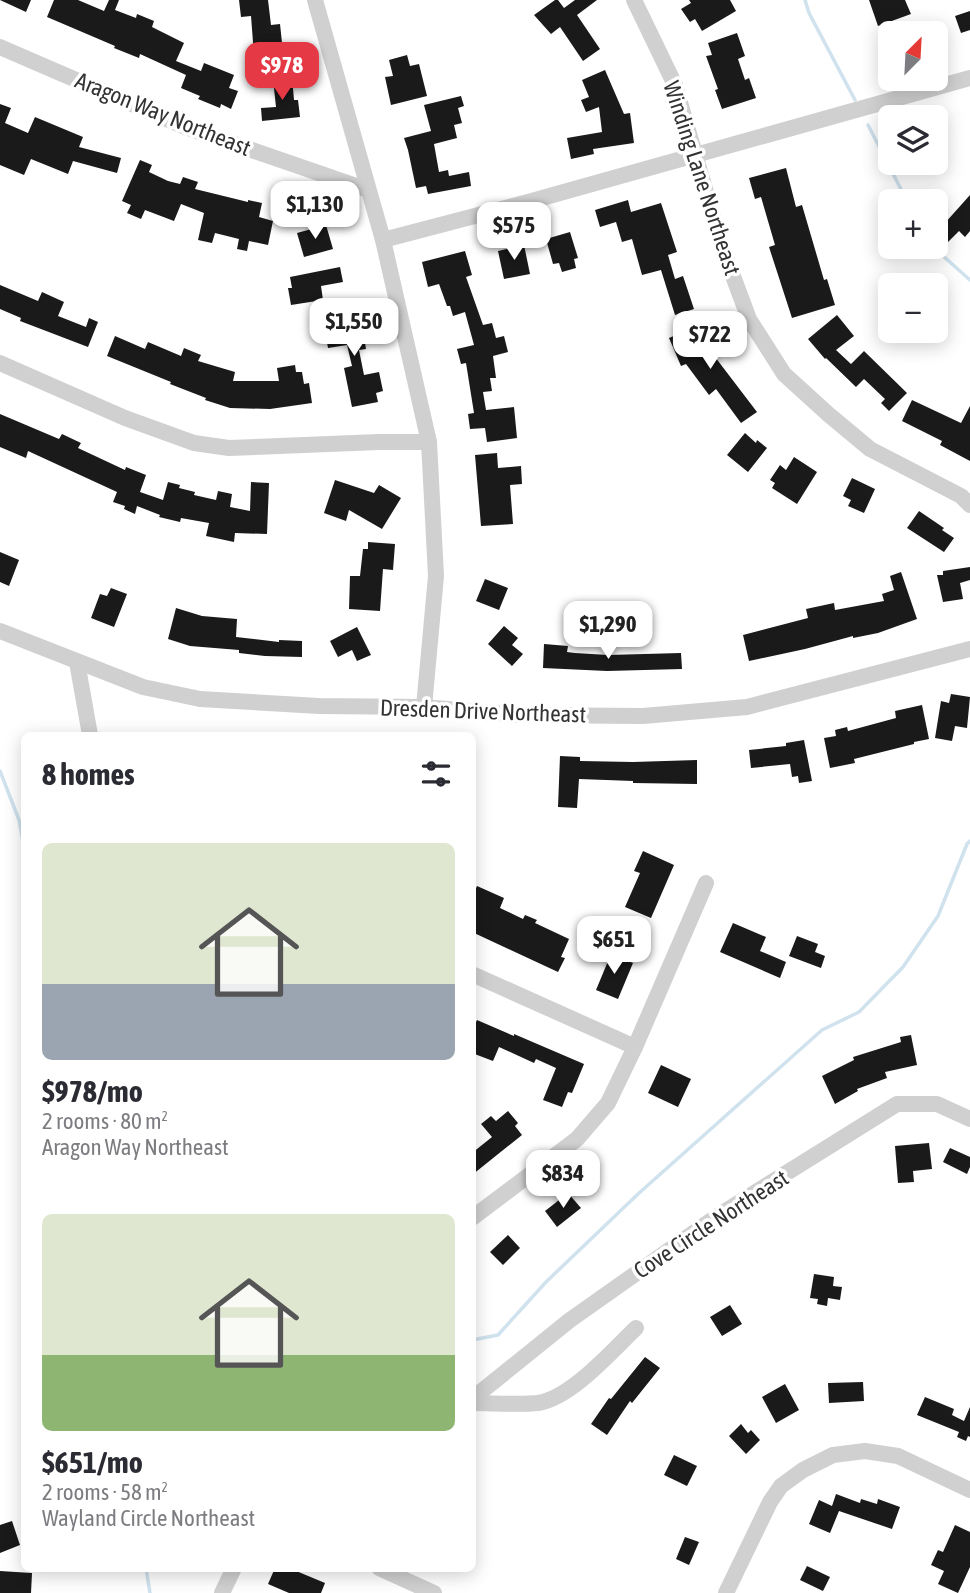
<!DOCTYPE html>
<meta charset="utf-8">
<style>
:root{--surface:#fff;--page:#f2f2f3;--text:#2b2b33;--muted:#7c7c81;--accent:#e63946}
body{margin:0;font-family:"Asap Condensed",sans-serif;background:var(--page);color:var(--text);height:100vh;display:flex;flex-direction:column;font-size:26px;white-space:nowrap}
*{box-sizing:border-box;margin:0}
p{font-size:23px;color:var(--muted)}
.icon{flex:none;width:38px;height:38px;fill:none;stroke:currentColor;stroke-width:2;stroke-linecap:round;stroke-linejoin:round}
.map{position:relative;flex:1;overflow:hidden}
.details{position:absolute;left:21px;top:732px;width:455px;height:840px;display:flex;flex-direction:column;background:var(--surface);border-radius:10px;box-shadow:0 4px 18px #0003}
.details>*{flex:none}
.needle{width:46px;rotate:24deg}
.controls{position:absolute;left:878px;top:21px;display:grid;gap:14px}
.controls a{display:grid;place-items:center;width:70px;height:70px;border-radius:10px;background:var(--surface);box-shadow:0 4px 18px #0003;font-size:35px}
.price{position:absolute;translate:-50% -60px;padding:0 16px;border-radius:14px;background:#fff;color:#222;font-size:23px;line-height:46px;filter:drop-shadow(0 2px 4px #0008)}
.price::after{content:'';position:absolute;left:50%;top:42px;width:21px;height:16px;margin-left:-10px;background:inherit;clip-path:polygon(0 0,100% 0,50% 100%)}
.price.on{background:var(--accent);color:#fff}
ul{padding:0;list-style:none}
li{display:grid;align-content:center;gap:14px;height:371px;padding:0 21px}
li span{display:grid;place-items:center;height:217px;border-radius:10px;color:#555}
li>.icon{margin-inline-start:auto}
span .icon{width:126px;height:126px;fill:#fffc;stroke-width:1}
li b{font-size:30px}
h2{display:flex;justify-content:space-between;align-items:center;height:84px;padding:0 21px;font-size:30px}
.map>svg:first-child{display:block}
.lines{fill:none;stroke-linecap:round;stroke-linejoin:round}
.stream{stroke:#cfe2ee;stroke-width:3.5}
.building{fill:#1a1a1a}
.minor{stroke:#d0d0d0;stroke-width:16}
.labels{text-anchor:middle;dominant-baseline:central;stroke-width:7;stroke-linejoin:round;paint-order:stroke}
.street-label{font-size:23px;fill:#333;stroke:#fff}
</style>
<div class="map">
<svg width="970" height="1593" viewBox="0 0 970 1593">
<rect width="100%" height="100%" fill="#fff"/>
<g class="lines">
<g class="stream">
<path d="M805,0L809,13L855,100"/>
<path d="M868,125L907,201"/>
<path d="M933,247L970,280"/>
<path d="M0,771L19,820L24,846"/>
<path d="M472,1340L498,1335L546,1282L638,1194L822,1030L859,1012L903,967L938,916L967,844L970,841"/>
<path d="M146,1568L150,1593"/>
</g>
</g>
<g class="building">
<path d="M0,0H31L26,12Z"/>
<path d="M54,0H78L104,11L109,0H119L115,10L136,18L137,14L154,21L152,27L184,43L176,61L201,71L204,63L234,75L229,88L238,91L231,109L221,104L220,108L198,99L200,96L181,88L186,75L140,54L139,58L114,48L115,46L47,17Z"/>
<path d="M239,0H268L271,25L280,24L283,52L254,55L251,16L241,17Z"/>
<path d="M555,0H558L564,8L575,0H597L577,15L600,49L583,61L560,27L551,34L534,15Z"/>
<path d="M689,0H730L736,11L702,31L695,19L690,22L681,9L691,3Z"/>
<path d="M869,0H905L911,14L878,26Z"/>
<path d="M970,11V30L961,33L955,16Z"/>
<path d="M737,33L745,56L738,59L745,80L749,78L756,98L722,109L715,90L718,89L706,56L712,55L708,43Z"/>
<path d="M407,55L410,66L419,64L427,96L391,105L385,77L393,76L389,60Z"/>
<path d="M605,70L624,114L630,113L634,143L593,149L594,154L571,159L567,138L602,132L599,107L586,112L581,100L589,97L582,80Z"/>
<path d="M292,77L294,100H298L300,117L262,121L261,108L276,107L273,79Z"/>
<path d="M461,96L464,106L458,108L462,123L454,125L457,138L434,144L439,172L448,170L449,176L469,172L471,186L428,194L426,186L416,188L408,150L404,138L431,131L424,105Z"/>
<path d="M0,104L11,108L5,123L28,133L35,117L83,137L79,147L121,158L117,173L73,161L68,174L31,159L24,175L0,165Z"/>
<path d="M140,160L152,165L149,172L168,181L180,184L183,177L198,182L195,189L248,202V200L262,203L259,217L273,221L268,245L249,241L247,251L237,249L239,239L215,233L212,243L198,240L204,213L181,204L174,221L145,210L141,219L127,213L131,205L122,201Z"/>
<path d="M786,168L796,207L802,205L824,280L827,279L835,305L792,318L769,247L775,245L761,197L755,199L749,178Z"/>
<path d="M970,195V231L965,237L959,231L947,243L936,233Z"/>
<path d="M628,200L631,212L661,203L677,252L668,255L675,279L683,276L694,309L675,315L661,270L642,275L632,239L622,242L616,222L600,227L595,210Z"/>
<path d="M326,225L333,249L304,257L297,233Z"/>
<path d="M570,232L578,258L574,259L576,268L562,272L559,263L553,264L546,239Z"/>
<path d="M524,245L530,274L504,279L498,251Z"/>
<path d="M465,251L472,275L466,277L483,325L492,323L496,338L504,336L508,352L493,356L496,378H490L492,391L483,392L486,410L514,407L517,438L487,442L485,428L470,429L468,414L474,413L466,363L461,364L457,349L474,345L465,312L453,316L450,306H447L439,284L428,287L422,262Z"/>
<path d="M340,267L343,282L321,286L323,300L291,305L288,288H292L290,277Z"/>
<path d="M0,285L38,301L42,292L64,302L58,316L86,327L89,318L98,322L88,347L20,321L21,318L0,309Z"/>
<path d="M360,313L366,349L359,350L364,375L379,372L383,391L376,393L378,402L352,407L344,368L352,366L347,345L328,348L324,326L330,325L328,318Z"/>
<path d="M837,315L854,336L836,350L851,364L864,351L907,393L889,411L881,403L885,399L864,379L856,387L826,358L825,359L808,339Z"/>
<path d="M700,325L712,353L757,412L741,423L716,389L709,395L686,364L681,366L669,338Z"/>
<path d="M115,336L145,349L148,342L181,356L184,348L201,355L198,361L235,372L233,381H279L277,368L295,365L296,372H302L304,384L309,383L312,403L270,409L230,408L205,400L206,398L170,384L171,382L107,356Z"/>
<path d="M912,400L961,423L970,406V461L940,445L942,441L902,421Z"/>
<path d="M0,414L59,439L62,434L81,443L78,448L125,470L126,467L146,475L140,492L163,500L168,482L180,485L179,488L195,492L194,495L216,500L218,491L232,494L230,507L250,511L251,482L269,483L267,534L235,533L234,542L206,536L209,523L181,518L180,522L159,517L160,515L137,506L135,514L124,509L125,506L113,502L117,492L28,451L26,458L0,447Z"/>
<path d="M745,433L756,443L757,440L767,448L748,472L727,455Z"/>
<path d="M497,453L498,468L521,466L522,484L510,485L513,524L481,526L475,455Z"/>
<path d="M794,457L817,472L797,504L772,488L775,483L770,480L780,465L786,470Z"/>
<path d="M852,478L875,489L864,513L848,506L851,500L843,496Z"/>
<path d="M335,480L374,493L379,485L401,498L382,529L349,510L346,521L324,513Z"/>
<path d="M919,511L944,528L942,530L954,538L944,552L907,528Z"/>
<path d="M368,542L395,544L393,570L383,569L380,611L349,609L350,576H360L363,549H368Z"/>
<path d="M0,552L19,560L9,586L0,582Z"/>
<path d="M970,567V580L960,583L963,599L943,602L937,575H943V571Z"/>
<path d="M901,572L917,619L878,633L853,638V636L805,649L749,661L743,635L808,618L806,609L834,603L835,610L884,601L882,594L894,590L890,576Z"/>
<path d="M485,579L508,588L499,610L476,601Z"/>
<path d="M111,588L127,594L114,627L91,618L100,594L107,596Z"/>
<path d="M176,608L202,616L237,619L236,637L279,642V640L302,641V657L265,656L239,653V650L190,646L168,639Z"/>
<path d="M504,626L518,638L512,645L523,654L512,666L488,644Z"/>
<path d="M357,627L371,655L357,661L352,650L338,657L330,641Z"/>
<path d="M544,644L568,646L567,652L575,653L608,655L681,653L682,669L607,671L543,668Z"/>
<path d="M951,694L970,697L967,728L955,726L952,741L935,738L941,701L949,703Z"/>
<path d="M922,705L929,739L914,742V744L854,759L855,763L830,768L824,738L836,736L835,730L847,727L848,731L896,718L895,711Z"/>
<path d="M804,740L812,781L799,783L798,776L792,777L790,764L751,768L749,750L786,746V743Z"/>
<path d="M560,756L580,757V761L633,762L697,760V784L633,783V781L579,779L577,808L558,807Z"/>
<path d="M643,851L674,865L651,918L625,907L640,873L634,871Z"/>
<path d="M477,886L504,898L500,908L523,919L525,915L537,920L535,923L569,939L561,957L565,958L558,972L472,932V897Z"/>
<path d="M733,923L766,937L760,951L786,962L780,978L720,952Z"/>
<path d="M797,936L818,944L815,952L825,956L821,968L789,956Z"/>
<path d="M611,954L633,963L618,999L596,990Z"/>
<path d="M477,1020L514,1036V1034L584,1064L572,1093L568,1092L562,1107L543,1100L556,1068L536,1059L534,1063L499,1047L493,1061L472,1053V1030Z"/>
<path d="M911,1035L917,1065L885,1072L887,1078L857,1089L858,1091L835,1104L822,1076L854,1060L853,1057L901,1042L900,1037Z"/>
<path d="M661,1065L691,1079L678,1107L648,1093Z"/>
<path d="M508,1111L518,1123L515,1126L522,1135L472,1175V1153L492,1137L481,1124L491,1116L496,1121Z"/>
<path d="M929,1143L932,1169L913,1171L914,1182L898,1183L895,1146Z"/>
<path d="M950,1148L970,1157V1167L967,1174L943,1162Z"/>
<path d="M568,1193L581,1208L557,1227L545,1211Z"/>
<path d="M508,1235L520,1248L503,1265L490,1252Z"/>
<path d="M814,1274L834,1277L833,1286L842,1287L840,1300L828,1298L827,1306L817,1304L818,1299L810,1298Z"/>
<path d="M730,1305L742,1324L722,1336L710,1317Z"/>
<path d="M645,1357L660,1368L632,1403L630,1401L607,1435L591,1424L609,1398L611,1399Z"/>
<path d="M863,1382L864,1401L829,1403L828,1383Z"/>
<path d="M785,1384L799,1410L776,1423L762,1397Z"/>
<path d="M925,1397L954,1409L952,1415L964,1421L970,1407V1437L968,1436L966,1441L957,1437L959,1432L917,1415Z"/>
<path d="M741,1424L748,1433L751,1430L760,1440L746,1454L729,1436Z"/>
<path d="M674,1455L697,1466L687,1486L664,1475Z"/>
<path d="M836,1494L860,1503L861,1499L877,1504L878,1499L900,1507L892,1529L839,1511L830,1533L809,1524L819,1500L832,1506Z"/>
<path d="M12,1521L20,1545L0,1553V1525Z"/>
<path d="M955,1525L970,1532V1567L958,1593L938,1584L944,1571L931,1565L938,1550L943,1552Z"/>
<path d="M685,1537L699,1542L689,1565L676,1559Z"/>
<path d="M807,1566L830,1577L823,1591L800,1580Z"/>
<path d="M275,1568H289L325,1583L321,1593H289L268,1584Z"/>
<path d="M0,1571L32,1573L31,1593H0Z"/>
</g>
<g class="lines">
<g class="minor">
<path d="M315,0L383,240L429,442L436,576L424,707"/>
<path d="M634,0L675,85L721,244L749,319L784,374L828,414L870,449L961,496L970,505"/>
<path d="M0,47L185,127L368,190"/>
<path d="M383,240L528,202L970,78"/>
<path d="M0,363L125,418L194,443L229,448L379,442H429"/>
<path d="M0,631L143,687L200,699L319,706L424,707L518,715L643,716L747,707L970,649"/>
<path d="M77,662L90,735"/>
<path d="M472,974L635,1047"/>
<path d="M472,1218L577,1139L608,1103L635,1047L706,883"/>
<path d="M472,1399L570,1320L716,1217L897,1104H937L970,1119"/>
<path d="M472,1403C492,1403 519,1405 538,1403C571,1398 612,1351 636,1328"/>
<path d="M379,1568L434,1593"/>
<path d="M222,1593L234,1568"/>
<path d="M726,1593L770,1502L781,1486L803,1470L833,1455L865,1451L898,1456L970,1490"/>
</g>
</g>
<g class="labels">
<g class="street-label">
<text transform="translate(163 114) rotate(22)">Aragon Way Northeast</text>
<text transform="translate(702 178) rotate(72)">Winding Lane Northeast</text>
<text transform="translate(483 711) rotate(2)">Dresden Drive Northeast</text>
<text transform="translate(711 1224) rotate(-33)">Cove Circle Northeast</text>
</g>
</g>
</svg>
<div class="controls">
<a><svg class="needle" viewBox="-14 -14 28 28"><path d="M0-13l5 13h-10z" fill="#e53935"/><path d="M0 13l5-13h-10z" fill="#7c7c81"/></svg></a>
<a><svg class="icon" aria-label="layers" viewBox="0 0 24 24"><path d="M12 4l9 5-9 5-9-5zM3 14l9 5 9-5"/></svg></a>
<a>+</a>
<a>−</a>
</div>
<b class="price on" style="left:282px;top:102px">$978</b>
<b class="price" style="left:315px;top:241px">$1,130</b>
<b class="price" style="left:514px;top:262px">$575</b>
<b class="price" style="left:354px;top:358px">$1,550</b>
<b class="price" style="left:710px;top:371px">$722</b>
<b class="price" style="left:608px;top:661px">$1,290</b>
<b class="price" style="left:614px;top:976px">$651</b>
<b class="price" style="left:563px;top:1210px">$834</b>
<section class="details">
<h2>8 homes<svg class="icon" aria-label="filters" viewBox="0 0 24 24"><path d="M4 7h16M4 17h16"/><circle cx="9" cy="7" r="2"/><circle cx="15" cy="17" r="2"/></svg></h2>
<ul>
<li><span style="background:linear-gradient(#dfe7d0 65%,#9aa5b1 0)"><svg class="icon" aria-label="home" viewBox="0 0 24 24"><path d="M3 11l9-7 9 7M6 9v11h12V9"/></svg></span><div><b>$978/mo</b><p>2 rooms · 80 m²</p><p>Aragon Way Northeast</p></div></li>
<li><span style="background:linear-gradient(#dfe7d0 65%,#8fb573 0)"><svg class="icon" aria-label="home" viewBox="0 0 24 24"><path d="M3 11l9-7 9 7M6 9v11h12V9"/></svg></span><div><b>$651/mo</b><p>2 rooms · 58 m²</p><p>Wayland Circle Northeast</p></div></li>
</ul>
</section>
</div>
